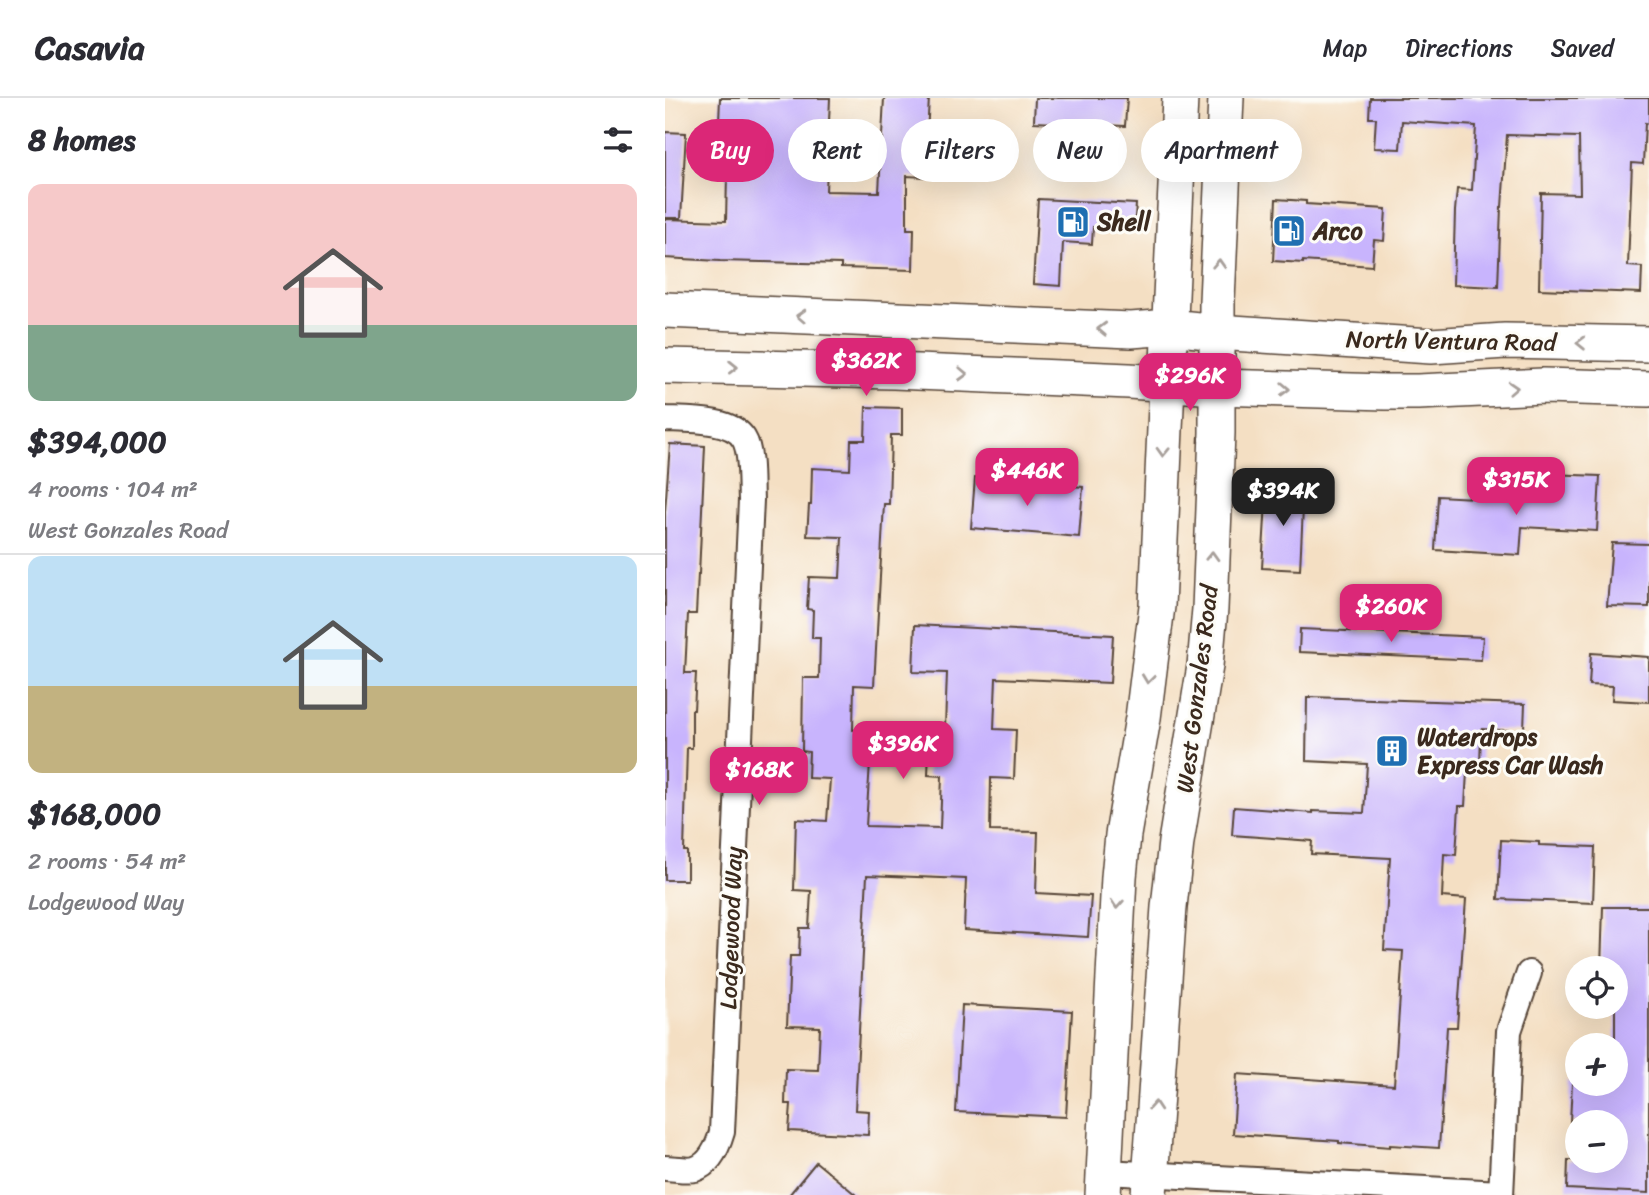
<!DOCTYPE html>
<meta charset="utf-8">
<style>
:root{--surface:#fff;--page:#f7f7f7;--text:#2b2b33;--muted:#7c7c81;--line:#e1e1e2;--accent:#db2777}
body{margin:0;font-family:Sriracha,sans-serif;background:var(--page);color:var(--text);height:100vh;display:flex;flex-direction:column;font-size:26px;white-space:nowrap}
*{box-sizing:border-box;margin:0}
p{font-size:23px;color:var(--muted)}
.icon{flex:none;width:38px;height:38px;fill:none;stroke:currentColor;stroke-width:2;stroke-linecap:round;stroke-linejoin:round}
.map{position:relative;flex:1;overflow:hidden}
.side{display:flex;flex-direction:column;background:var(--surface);width:665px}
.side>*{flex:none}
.guide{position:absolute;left:21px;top:21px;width:665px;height:63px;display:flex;gap:14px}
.controls{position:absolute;left:900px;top:858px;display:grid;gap:14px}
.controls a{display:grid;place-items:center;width:63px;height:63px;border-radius:50%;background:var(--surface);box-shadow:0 7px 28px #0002;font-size:35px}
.price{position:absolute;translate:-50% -60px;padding:0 16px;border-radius:14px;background:var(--accent);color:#fff;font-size:23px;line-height:46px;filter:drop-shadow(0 2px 4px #0008)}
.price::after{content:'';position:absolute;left:50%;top:42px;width:21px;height:16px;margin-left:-10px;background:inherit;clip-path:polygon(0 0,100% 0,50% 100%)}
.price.current{background:#222;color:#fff}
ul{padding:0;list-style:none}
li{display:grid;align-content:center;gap:14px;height:371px;padding:0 28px}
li+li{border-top:2px solid var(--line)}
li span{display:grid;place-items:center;height:217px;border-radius:14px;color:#555}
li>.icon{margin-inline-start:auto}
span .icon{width:126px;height:126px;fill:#fffc;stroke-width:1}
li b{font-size:30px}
h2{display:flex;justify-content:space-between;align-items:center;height:84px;padding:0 28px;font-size:30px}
.tag{padding:0 24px;border-radius:32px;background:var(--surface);box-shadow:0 7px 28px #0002;font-size:24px;line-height:63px}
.tag.current{background:var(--accent);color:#fff}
header{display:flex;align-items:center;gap:42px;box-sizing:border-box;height:98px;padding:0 35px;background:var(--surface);border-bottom:2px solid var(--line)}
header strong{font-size:33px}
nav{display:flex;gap:38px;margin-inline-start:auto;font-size:24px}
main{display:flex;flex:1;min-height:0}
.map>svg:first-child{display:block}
.building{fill:#c8b4fd}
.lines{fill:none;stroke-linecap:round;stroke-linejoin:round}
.minor-casing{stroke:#574537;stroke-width:28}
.secondary-casing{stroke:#574537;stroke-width:38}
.minor{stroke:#fff;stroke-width:24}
.secondary{stroke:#fff;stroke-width:35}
.oneway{stroke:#a79f9a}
.labels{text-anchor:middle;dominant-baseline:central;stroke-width:6;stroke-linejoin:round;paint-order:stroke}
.poi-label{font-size:24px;font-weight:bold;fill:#3b2a1e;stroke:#fdfcf7;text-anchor:start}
.street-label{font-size:24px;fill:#3b2a1e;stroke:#fdfcf7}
</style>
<header>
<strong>Casavia</strong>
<nav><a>Map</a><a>Directions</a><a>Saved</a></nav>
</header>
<main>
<section class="side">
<h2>8 homes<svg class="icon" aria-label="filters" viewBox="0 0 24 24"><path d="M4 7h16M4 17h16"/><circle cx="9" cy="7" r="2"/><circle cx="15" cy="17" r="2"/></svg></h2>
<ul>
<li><span style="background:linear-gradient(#f6c9c9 65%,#7fa58c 0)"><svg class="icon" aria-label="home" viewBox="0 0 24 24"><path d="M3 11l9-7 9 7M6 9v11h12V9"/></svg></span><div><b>$394,000</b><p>4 rooms · 104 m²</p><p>West Gonzales Road</p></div></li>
<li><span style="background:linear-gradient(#bfe0f5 60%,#c2b280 0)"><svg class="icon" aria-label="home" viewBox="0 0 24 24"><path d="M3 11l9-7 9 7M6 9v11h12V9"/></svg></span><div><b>$168,000</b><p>2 rooms · 54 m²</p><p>Lodgewood Way</p></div></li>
</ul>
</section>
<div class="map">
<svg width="984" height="1097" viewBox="0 0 984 1097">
<rect width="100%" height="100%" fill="#fdfcf7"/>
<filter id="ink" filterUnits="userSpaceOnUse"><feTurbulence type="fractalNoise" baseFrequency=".0143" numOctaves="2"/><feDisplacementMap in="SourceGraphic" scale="14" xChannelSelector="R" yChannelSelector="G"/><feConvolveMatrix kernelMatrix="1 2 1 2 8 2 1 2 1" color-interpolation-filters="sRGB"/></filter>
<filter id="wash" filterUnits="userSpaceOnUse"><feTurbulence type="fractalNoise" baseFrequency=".00686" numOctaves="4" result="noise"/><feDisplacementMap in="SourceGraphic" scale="28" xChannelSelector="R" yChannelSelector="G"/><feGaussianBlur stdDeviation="1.57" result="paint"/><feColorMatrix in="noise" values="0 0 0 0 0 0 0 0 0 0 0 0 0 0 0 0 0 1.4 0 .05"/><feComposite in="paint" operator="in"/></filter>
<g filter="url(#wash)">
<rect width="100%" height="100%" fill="#f4dfc3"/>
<g id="blocks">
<g class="building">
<path d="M55,0H165L161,93L214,94L219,0H264L261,55L310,60L309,80L260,75L259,79L242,78V131H249L248,172L176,170V166L55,163L0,160V121L61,123L62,77H61L64,25L54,24Z"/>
<path d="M370,0H462L460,28L369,24Z"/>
<path d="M705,0H984V26L980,25L978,66L967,65L963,168L977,169L976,195L874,191L876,95L915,96L914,39L842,37L837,109H836L833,189L788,187L790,113L792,91L807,92L811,28L737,23L735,51L709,50L711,20H704Z"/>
<path d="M0,34L21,35L16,120H0Z"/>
<path d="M373,101L471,106L469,132L428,129L427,146L398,144L396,188L368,186Z"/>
<path d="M611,101L641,103V106L721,111L719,143L709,142L707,168L638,163V165L608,163Z"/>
<path d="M201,309L237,310V337H226L224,406H219L209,588L189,587L188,632H207L201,728L275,730L277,678L263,677L265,629H280L282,575L248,574L250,527L448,537L445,585L331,580L329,631L351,632L349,681L326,680L325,733L373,734L371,795L426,798L423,839L299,832L301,781L202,777L190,1012L204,1013L203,1037L124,1033L126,1006H120L121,971L153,972L155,929L122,928L125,858H134L135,830H144L146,793L129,792L131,721L162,723L165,681L143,680L144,654L137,653L138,580H154L155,540H147L148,512L142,511L144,479L175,480L177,439L142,438L144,407H146L147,370L185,372L186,342H200Z"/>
<path d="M5,346L40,348L34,476H33L31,516H23L20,575H31L29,612H27V650H22L19,753H22V782H0V414Z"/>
<path d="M884,376L935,378L932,433L857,429L855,457L770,452L773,398L882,404Z"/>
<path d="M310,380L418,389L414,439L306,430Z"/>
<path d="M602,387L639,389L635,472L597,470Z"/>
<path d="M947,445L984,446V509L942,508Z"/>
<path d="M635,531L818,539L816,562L634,554Z"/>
<path d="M926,555L984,559V604L947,602L948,588L924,587Z"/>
<path d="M645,599L860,606L859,631H857V633L816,631L815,670H813V674H802L800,708H794L791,757L779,756L777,799L801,801L792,929H782L774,1050L725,1047V1049L674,1045V1043L568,1036L572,976L729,987L738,853L719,852L725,760L646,756L647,743L567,737L569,709L648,715V713L699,715L702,666L641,663L642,600H645Z"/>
<path d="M836,742L874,744V747L930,749L928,805L833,801Z"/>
<path d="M938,809H984V1095L902,1091L903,1062H950V1024H905L907,985H950V870H936Z"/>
<path d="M297,907L407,913L401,1019L291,1014Z"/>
<path d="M151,1064L191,1097H124Z"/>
</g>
</g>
</g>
<g filter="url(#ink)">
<use href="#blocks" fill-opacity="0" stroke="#574537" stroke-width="2"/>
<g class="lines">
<defs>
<g id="minor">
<path d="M0,321C21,322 67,320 79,341C87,354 85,386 86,402L57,1034C53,1048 45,1066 30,1071C22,1073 8,1070 0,1070"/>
<path d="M440,1074L836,1095"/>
<path d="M836,1097L844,933L864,875"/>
</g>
<g id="secondary">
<path d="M0,212L466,232L505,229L552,234L766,248L840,243L984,246"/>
<path d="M0,268L229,273L464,283L552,289L720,294H753L878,288L984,291"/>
<path d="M438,1097L454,779L458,737L478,620L492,508L515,0"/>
<path d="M484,1097L504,809L511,744L540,568L545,511L552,335V203L561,0"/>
</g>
</defs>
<use href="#minor" class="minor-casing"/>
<use href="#secondary" class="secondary-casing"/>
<use href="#minor" class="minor"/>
<use href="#secondary" class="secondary"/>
</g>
<defs><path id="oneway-chevron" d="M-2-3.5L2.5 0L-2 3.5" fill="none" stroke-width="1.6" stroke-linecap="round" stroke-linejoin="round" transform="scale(1.75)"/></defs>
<g class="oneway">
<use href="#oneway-chevron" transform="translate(554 166) rotate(-87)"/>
<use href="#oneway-chevron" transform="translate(136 218) rotate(-177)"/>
<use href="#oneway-chevron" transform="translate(437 231) rotate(-178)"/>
<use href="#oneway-chevron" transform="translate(916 245) rotate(-179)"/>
<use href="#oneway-chevron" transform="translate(68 269) rotate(1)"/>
<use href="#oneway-chevron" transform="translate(298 276) rotate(2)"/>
<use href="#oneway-chevron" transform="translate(848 290) rotate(-3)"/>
<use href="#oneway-chevron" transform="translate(620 291) rotate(2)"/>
<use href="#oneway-chevron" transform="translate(498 354) rotate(92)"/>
<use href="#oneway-chevron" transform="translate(547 458) rotate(-88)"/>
<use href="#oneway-chevron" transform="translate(483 581) rotate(97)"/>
<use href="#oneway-chevron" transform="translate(452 806) rotate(94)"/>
<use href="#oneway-chevron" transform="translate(490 1008) rotate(-86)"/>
</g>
</g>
<defs>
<symbol id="fuel-square" viewBox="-11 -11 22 22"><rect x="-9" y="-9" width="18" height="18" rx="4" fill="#1f6fb2" stroke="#fdfcf7"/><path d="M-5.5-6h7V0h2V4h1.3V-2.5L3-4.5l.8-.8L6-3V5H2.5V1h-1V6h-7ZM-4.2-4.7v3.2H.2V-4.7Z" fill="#fff"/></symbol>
<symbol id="building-square" viewBox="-11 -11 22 22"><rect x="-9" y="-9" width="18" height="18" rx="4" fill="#1f6fb2" stroke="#fdfcf7"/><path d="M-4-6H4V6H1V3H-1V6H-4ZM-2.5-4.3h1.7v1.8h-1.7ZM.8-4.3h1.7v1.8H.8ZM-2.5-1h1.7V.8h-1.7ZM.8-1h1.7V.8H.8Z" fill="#fff"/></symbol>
</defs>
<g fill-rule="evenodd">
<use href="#fuel-square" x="389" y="105" width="38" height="38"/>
<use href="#fuel-square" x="605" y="114" width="38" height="38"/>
<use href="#building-square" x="708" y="634" width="38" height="38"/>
</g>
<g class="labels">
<g class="poi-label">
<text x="432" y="124">Shell</text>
<text x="648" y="133">Arco</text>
<text x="752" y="639">Waterdrops<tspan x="752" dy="28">Express Car Wash</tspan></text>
</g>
<g class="street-label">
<text transform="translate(786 243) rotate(1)">North Ventura Road</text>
<text transform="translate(532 591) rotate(-83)">West Gonzales Road</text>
<text transform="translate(66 830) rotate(-88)">Lodgewood Way</text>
</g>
</g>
</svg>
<div class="controls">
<a><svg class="icon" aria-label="locate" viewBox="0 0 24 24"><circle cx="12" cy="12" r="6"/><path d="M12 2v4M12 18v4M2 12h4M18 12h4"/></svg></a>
<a>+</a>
<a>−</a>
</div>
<b class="price" style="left:201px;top:300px">$362K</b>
<b class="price" style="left:525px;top:315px">$296K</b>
<b class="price" style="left:362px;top:410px">$446K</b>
<b class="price" style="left:851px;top:419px">$315K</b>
<b class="price current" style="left:618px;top:430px">$394K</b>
<b class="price" style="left:726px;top:546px">$260K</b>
<b class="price" style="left:238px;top:683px">$396K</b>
<b class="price" style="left:94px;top:709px">$168K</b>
<div class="guide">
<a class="tag current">Buy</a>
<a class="tag">Rent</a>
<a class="tag">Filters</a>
<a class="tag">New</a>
<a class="tag">Apartment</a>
</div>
</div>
</main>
